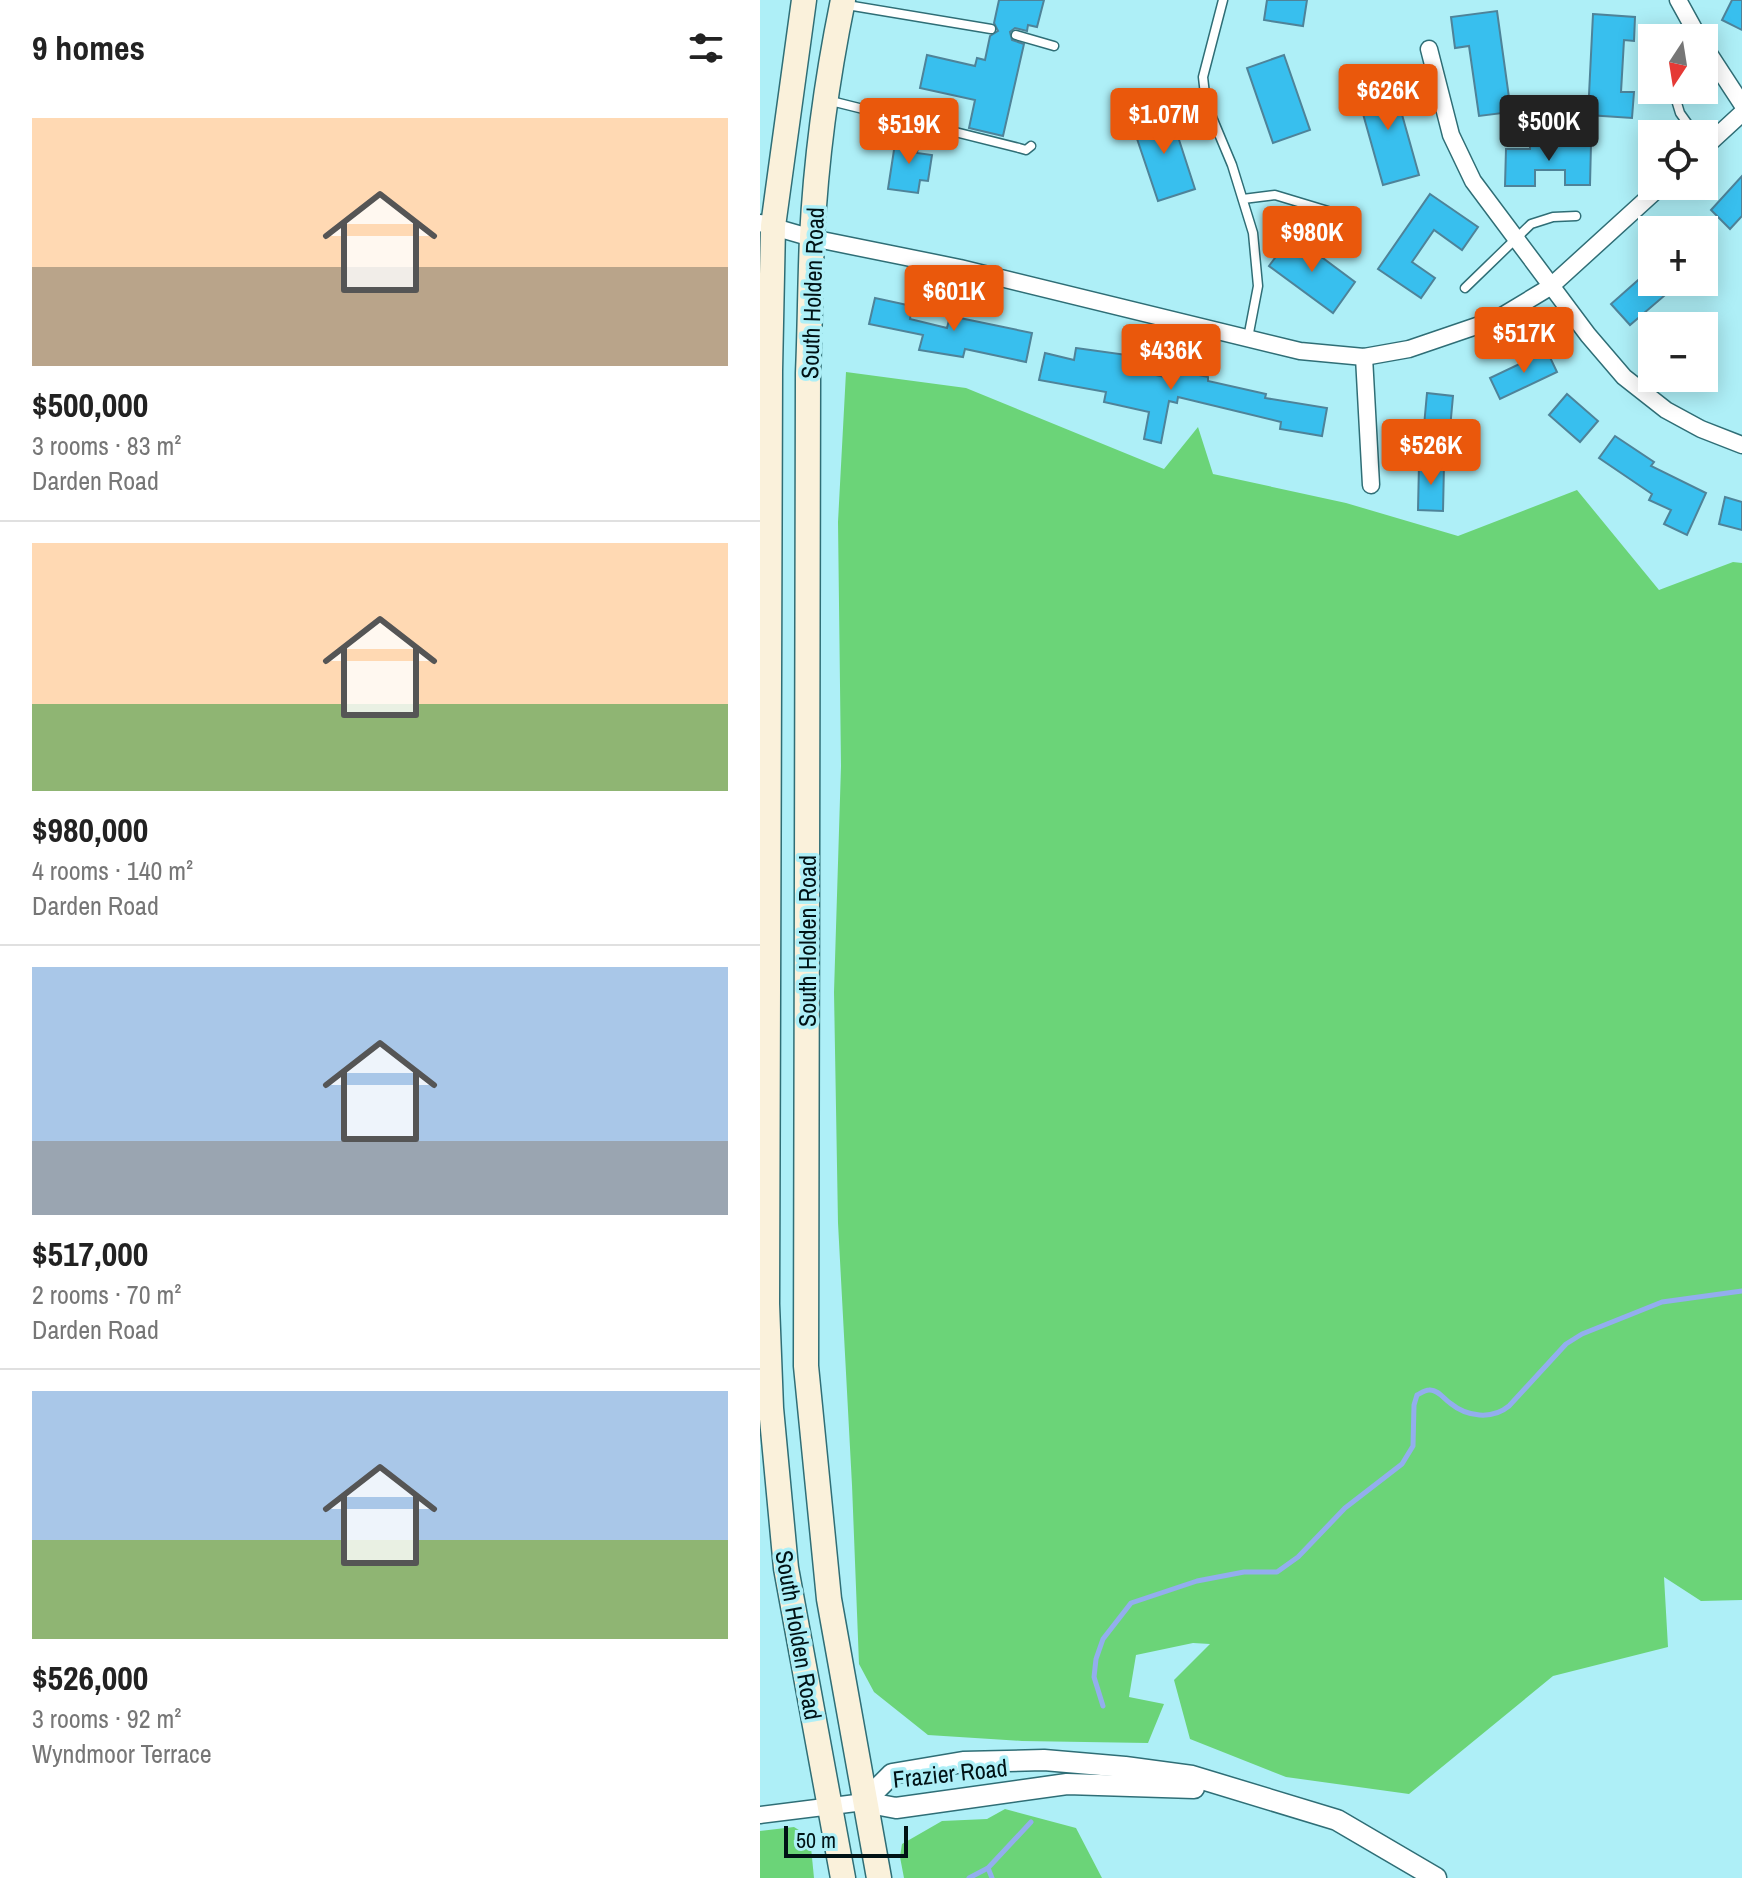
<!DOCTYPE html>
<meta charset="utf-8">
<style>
:root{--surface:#fff;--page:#f2f2f2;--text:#222;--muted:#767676;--line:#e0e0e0;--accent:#ea580c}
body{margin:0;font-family:"Archivo Narrow",sans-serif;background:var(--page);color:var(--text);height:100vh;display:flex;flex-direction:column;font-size:30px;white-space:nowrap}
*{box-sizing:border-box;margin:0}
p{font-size:26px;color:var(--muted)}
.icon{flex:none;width:44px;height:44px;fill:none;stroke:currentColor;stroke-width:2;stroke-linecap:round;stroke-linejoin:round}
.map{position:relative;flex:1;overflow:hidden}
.sheet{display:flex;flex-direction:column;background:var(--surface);width:760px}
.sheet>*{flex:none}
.needle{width:52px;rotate:192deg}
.tools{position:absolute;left:878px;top:24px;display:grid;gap:16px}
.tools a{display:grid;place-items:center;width:80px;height:80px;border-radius:0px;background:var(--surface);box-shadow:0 4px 20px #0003;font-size:40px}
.scale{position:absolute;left:24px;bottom:20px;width:124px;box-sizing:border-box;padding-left:8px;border:4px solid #001215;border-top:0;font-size:22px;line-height:28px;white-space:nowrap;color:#001215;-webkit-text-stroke:6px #aeeff7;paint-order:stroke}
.price{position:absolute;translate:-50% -68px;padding:0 18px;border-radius:8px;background:var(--accent);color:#fff;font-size:26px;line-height:52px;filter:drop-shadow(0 2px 4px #0008)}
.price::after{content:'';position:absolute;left:50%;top:48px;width:24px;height:18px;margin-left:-12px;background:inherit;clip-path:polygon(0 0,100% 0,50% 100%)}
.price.selected{background:#222;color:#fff}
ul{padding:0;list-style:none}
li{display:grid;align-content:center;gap:16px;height:424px;padding:0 32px}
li+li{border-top:2px solid var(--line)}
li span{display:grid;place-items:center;height:248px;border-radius:0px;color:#555}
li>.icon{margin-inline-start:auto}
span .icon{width:144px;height:144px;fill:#fffc;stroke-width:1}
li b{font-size:34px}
h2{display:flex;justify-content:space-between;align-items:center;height:96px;padding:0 32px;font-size:34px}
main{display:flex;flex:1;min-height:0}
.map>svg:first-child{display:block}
.green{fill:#6bd478}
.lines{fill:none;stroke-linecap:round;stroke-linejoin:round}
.stream{stroke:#93aeee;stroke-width:5}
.building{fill:#38bfee;stroke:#4e8399;stroke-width:2}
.service-casing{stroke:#2f6e76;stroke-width:11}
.minor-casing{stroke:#2f6e76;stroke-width:19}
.tertiary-casing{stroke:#2f6e76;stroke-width:23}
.secondary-casing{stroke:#2f6e76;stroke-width:27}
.service{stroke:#fff;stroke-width:8}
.minor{stroke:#fff;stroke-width:16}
.tertiary{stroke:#fff;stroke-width:20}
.secondary{stroke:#faf1db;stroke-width:24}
.labels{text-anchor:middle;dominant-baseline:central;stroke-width:7;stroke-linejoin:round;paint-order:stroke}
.street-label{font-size:24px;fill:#001215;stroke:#aeeff7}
</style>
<main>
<section class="sheet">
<h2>9 homes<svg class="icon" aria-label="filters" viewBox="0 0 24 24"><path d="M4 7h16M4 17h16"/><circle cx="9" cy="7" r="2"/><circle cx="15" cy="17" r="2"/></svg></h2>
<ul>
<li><span style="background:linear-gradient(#ffd9b3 60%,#b9a48a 0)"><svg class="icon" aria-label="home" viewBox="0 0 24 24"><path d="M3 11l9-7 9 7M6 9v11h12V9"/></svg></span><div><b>$500,000</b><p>3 rooms · 83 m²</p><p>Darden Road</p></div></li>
<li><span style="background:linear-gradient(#ffd9b3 65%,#8fb573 0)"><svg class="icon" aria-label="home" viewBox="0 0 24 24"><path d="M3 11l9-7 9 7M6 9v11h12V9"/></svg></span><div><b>$980,000</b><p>4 rooms · 140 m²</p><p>Darden Road</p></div></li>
<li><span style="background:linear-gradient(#a9c7e8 70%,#9aa5b1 0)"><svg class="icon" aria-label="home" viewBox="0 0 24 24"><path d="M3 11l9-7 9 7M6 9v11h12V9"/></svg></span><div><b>$517,000</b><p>2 rooms · 70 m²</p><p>Darden Road</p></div></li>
<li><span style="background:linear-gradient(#a9c7e8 60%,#8fb573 0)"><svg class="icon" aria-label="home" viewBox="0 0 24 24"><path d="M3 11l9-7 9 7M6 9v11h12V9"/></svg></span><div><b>$526,000</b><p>3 rooms · 92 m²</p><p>Wyndmoor Terrace</p></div></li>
</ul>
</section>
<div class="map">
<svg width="982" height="1878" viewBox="0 0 982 1878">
<rect width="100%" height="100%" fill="#aeeff7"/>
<g class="green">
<path d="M86,372L206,388L404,469L438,427L453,474L586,503L698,536L817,490L899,590L973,562L982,563V1600L941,1601L904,1577L908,1647L793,1676L649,1794L526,1777L430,1739L414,1680L450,1644L433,1643L376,1655L369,1697L404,1704L388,1743L262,1741L168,1735L114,1692L99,1664L92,1485L78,1223L74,992L81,766L78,522Z"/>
<path d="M245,1809L316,1828L342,1878H144L140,1857L142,1844L182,1821L227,1819Z"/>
<path d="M34,1827L50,1837L54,1878H0V1831Z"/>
</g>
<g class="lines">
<g class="stream">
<path d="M343,1706L334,1677L336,1659L343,1639L371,1603L437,1581L484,1572H517L538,1557L585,1508L642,1464L653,1446L654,1405L657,1395C661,1393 665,1390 669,1390C678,1389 684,1399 690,1403C707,1417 732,1420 749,1406L806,1344L822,1334L902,1302L982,1291"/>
<path d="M228,1868L232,1878"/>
<path d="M209,1878L228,1868L271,1822"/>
</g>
</g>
<g class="building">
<path d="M239,0H284L277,27L268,25L267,31L255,28L250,32L252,40L264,44L243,136L209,128L215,100L160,88L167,55L215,66L217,58L225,60L230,36L238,31L234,23Z"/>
<path d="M507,0H547L543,26L504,20Z"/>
<path d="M972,0H982V30L962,20Z"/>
<path d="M737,11L751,112L719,116L709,46L695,48L691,17Z"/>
<path d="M833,14L875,17L874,41L864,40L861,92H874L872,118L828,115Z"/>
<path d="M524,55L550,130L513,143L487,68Z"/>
<path d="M632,79L659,175L623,185L596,89Z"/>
<path d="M410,112L435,189L398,201L372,124Z"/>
<path d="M136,137L159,141L157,153L172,155L168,181L160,180L158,193L128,189Z"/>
<path d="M770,143L831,144L830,185H805V170H775V186H745L746,149H770Z"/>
<path d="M982,176V216L970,229L951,210Z"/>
<path d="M670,194L718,227L702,250L674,230L652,262L675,278L661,298L618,269Z"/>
<path d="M532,235L595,282L573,313L509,266Z"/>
<path d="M885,274L904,296L870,325L851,304Z"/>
<path d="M115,298L152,306L150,319L187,328L190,316L272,333L266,362L205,349L203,357L159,350L163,335L109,324Z"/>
<path d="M316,348L367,355L364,368L405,377L407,368L448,377V381L506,394L505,398L567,408L562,436L520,429L521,422L418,397L417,403L409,401L401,443L384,439L389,412L344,402L346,392L279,380L285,353L314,360Z"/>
<path d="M787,351L797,372L740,399L730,378Z"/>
<path d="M667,393L693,396L689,440L663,437Z"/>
<path d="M807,394L838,421L820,442L789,415Z"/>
<path d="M855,436L894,462L891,466L946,493L927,535L904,524L911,510L889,500L892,494L839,458Z"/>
<path d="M659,464H684L683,511L658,510Z"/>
<path d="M965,497L982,502V530L959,524Z"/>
</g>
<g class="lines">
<defs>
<g id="service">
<path d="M463,0L443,77L446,103L472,165L493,233L498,286L488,338"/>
<path d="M87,5L231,29"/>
<path d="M256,35L294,46"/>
<path d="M913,90L920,113L935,134"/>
<path d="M67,100L259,148L266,150L271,146"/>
<path d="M483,199L515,195L568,211"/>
<path d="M705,288L771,224L793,217L816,216"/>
</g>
<g id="minor">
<path d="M918,0L939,38"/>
<path d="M944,46L982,104"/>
<path d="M669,49L691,135L713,181L828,335L864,377L906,410L941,429L982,445"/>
<path d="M944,148L982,113"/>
<path d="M0,223L52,238L200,268L540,351L604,357L649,349L737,319L790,287L901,186"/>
<path d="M604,357L611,485"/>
<path d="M0,1815L104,1802"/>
</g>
<g id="tertiary">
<path d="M104,1802L132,1774L203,1762L284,1760L365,1767L432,1776L577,1820L676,1878"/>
<path d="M104,1802L136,1808L307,1784L434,1788"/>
</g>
<g id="secondary">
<path d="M44,0L13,226L10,371L7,1304L11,1408L26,1568L83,1878"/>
<path d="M83,0C67,78 56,158 52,238C50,283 50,328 48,373L46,1366L69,1599L119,1878"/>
</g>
</defs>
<use href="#service" class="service-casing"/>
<use href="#minor" class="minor-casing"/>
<use href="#tertiary" class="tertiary-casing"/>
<use href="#secondary" class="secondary-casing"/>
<use href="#service" class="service"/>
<use href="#minor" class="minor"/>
<use href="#tertiary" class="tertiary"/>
<use href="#secondary" class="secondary"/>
</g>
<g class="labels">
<g class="street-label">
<text transform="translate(52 293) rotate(-88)">South Holden Road</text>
<text transform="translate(47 941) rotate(-90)">South Holden Road</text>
<text transform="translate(39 1635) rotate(80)">South Holden Road</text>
<text transform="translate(190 1773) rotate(-6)">Frazier Road</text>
</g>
</g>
</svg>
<div class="tools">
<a><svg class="needle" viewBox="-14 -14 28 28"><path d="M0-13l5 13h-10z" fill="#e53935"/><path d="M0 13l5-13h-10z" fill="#767676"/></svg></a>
<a><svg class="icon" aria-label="locate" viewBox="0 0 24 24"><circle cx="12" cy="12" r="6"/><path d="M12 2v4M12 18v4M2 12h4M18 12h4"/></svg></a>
<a>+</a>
<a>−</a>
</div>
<div class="scale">50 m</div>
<b class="price" style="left:628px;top:132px">$626K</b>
<b class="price" style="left:404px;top:156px">$1.07M</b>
<b class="price selected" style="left:789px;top:163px">$500K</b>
<b class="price" style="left:149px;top:166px">$519K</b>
<b class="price" style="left:552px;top:274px">$980K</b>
<b class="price" style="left:194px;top:333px">$601K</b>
<b class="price" style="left:764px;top:375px">$517K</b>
<b class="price" style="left:411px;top:392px">$436K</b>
<b class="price" style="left:671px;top:487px">$526K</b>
</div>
</main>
